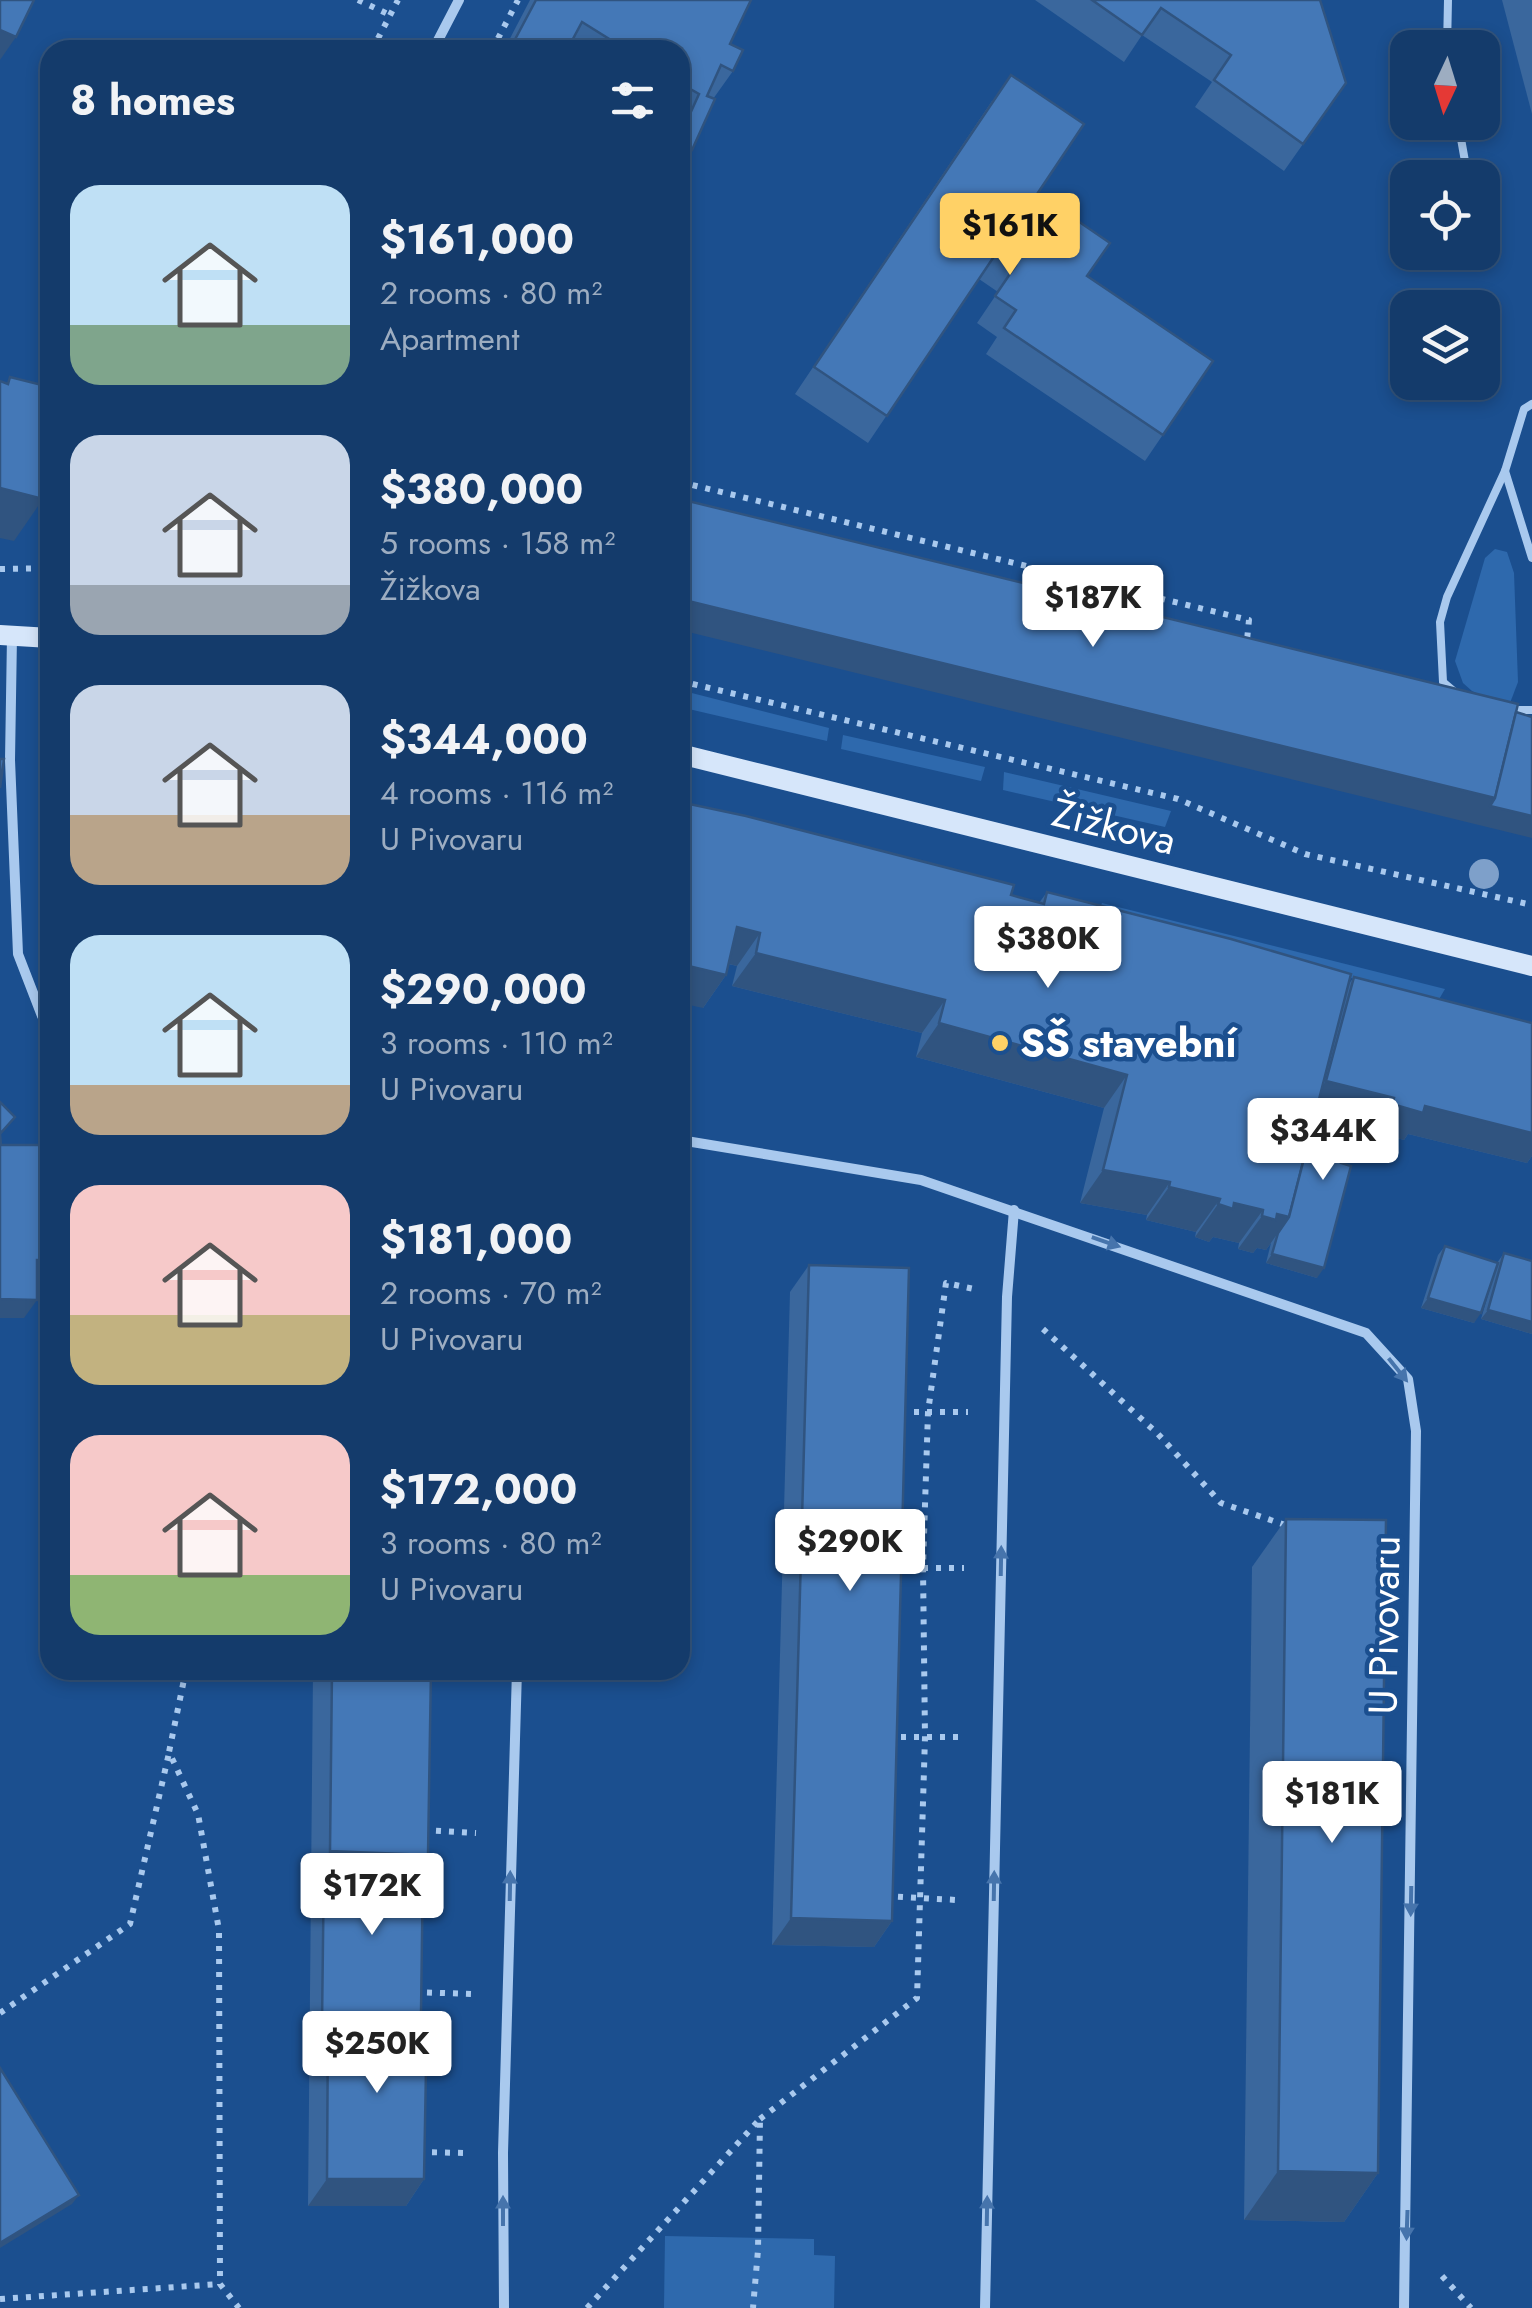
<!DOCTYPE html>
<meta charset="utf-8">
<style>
:root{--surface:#143b6b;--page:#1d4271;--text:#f1f3f6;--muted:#9dadc1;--line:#33557e;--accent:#ffd166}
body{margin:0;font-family:Jost,sans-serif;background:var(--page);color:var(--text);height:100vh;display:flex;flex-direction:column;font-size:38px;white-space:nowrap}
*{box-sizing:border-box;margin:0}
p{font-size:32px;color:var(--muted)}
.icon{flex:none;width:55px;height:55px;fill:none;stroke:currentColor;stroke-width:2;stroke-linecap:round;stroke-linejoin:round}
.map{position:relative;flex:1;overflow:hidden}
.sheet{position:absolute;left:40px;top:40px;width:650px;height:1640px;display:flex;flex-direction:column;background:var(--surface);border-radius:30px;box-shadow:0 5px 15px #0003,0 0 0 2px var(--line)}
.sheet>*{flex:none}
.needle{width:65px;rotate:184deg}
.fabs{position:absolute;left:1390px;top:30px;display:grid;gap:20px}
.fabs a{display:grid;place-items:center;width:110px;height:110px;border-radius:20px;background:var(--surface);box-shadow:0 5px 15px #0003,0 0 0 2px var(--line);font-size:50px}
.price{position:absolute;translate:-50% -85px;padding:0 22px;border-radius:10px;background:#fff;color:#222;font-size:32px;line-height:65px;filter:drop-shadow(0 2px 5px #0008)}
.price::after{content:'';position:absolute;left:50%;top:60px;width:30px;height:22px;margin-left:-15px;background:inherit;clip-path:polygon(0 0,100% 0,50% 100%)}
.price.current{background:var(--accent);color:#111}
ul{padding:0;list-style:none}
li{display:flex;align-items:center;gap:30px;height:250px;padding:0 30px}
li span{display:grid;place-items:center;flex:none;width:280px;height:200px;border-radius:30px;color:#555}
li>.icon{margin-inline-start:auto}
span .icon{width:120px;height:120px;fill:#fffc;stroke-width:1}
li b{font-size:42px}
h2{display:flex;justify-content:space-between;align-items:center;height:120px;padding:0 30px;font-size:42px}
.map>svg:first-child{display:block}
.green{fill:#2e69ad}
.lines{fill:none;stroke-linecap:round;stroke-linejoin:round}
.path{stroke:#a9c9ee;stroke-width:6;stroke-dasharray:5 8;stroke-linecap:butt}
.lane{stroke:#a9c9ee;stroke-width:8}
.street{stroke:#a9c9ee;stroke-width:10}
.secondary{stroke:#d6e6fa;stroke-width:20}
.tree{fill:#7ea0ca}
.wall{fill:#3a679d}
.shaded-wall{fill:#305480}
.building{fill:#4478b7;stroke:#305480;stroke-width:2.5}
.oneway{fill:#4674ac}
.poi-dot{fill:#ffd166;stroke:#1b4f8f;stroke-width:4}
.labels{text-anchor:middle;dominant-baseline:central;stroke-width:9;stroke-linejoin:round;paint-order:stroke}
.street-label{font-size:40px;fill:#fff;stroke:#1b4f8f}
.poi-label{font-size:40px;font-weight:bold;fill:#fff;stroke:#1b4f8f;text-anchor:start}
</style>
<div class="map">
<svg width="1532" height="2308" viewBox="0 0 1532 2308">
<rect width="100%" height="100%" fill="#1b4f8f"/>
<g class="green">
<path d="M1495,549L1507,552L1514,573L1518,682L1510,703L1494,701L1472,691L1463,683L1455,661L1485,558Z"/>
<path d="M680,690L829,728L827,741L680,707Z"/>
<path d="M843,735L985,767L981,781L841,749Z"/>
<path d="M1004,772L1171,811L1165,827L1003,790Z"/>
<path d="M1102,903L1445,989L1438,1001L1099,911Z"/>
<path d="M665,2236L814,2239V2255L835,2256L834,2308H664Z"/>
</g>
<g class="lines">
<g class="path">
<path d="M358,0L390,15"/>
<path d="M372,50L398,0"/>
<path d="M492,50L518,0"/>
<path d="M680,482L1249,620L1247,640"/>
<path d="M0,569L50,568"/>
<path d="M680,681L1178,799L1305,854L1532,905"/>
<path d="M1043,1329L1158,1434L1221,1503L1291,1527"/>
<path d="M901,1412H968"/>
<path d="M897,1568H964"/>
<path d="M186,1670L169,1752L198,1814L219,1930L220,2284L239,2308"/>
<path d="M888,1737H961"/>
<path d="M423,1830L476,1833"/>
<path d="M885,1896L957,1900"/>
<path d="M414,1992L471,1994"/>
<path d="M0,2013L130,1924L169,1753"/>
<path d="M760,2119L917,1998L925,1737L923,1567L928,1412L946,1283L974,1289"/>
<path d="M419,2152L467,2153"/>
<path d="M1442,2276L1471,2308"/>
<path d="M0,2299L220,2284"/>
<path d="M587,2308L760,2119L758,2250L753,2308"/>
</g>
<g class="lane">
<path d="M1447,48L1448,0"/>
<path d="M1458,122L1468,178"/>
<path d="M1505,471L1532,558"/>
<path d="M1456,693L1443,682L1440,622L1447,597L1505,471L1524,409L1532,404"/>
<path d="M1507,710H1532"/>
</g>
<g class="street">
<path d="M433,50L459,0"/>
<path d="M12,636L10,760L18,954L42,1016L50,1023"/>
<path d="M680,1140L921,1180L1366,1333L1408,1379L1416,1431L1404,2308"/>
<path d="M504,2308L503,2153L517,1670"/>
<path d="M985,2308L1007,1297L1014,1210"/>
</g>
<g class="secondary">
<path d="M0,635L50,638"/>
<path d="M680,754L1532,966"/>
</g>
</g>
<circle class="tree" cx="1484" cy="874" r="15"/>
<g class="wall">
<path d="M530,0H751L730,44L733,71L713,99L692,150L680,169V50H504Z"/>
<path d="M1035,0H1320L1346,83L1284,171L1195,107L1212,82L1142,35L1124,62Z"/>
<path d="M1502,0H1532V114Z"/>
<path d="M992,101L1015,227L1213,361L1145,461L986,354L997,337L977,323L998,292L979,279L868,443L795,394Z"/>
<path d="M680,802L1039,903L1047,892L1348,985L1354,977L1532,1023V1156L1527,1163L1408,1134L1404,1140L1373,1131L1375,1125L1373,1124L1366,1153L1359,1163L1342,1159L1317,1278L1266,1263L1271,1243L1266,1250L1257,1248L1253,1253L1238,1249L1239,1243L1213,1237L1209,1242L1195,1237L1196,1232L1146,1220L1147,1215L1080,1203L1104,1108L916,1057L922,1033L732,986L737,966L728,964L726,975L703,1008Z"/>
<path d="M1445,1246L1497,1263L1504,1253L1532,1261V1334L1481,1319L1492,1282L1474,1323L1421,1308L1438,1255Z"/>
<path d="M809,1265L892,1921L874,1947L772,1945L790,1292Z"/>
<path d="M1286,1519L1378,2173L1344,2222L1244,2220L1252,1567Z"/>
<path d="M313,1670H431L423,1863L421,2014L424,2179L406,2206H308Z"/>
</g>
<g class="shaded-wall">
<path d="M0,30L16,37L0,60Z"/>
<path d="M0,488L43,499L14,541L0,538Z"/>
<path d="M680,599L1495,798L1532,816V838L680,630Z"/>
<path d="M737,927L760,933L737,966L713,960Z"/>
<path d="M756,953L945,1000L922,1033L732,986Z"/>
<path d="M680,964L726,975L703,1008L680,1003Z"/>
<path d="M939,1023L1127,1075L1104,1108L916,1057Z"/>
<path d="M1326,1081L1394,1098L1375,1125L1311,1109L1314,1098Z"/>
<path d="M1392,1104L1425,1106L1532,1133V1156L1527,1163L1408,1134L1404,1140L1373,1131Z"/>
<path d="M1344,1149L1366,1153L1359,1163L1338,1158Z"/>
<path d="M1103,1170L1170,1182L1147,1215L1080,1203Z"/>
<path d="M1169,1187L1220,1199L1196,1232L1146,1220Z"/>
<path d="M1234,1203L1263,1210L1239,1243L1213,1237L1209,1242L1195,1237L1218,1204Z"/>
<path d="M1277,1214L1289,1217L1266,1250L1257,1248L1253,1253L1238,1249L1262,1216Z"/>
<path d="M1272,1254L1324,1268L1317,1278L1266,1263Z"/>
<path d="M37,1260H50V1279L24,1278Z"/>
<path d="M1428,1298L1481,1313L1474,1323L1421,1308Z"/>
<path d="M0,1299L37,1300L24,1318H0Z"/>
<path d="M1488,1310L1532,1322V1334L1481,1319Z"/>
<path d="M330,1851L428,1855L410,1882L324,1859Z"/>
<path d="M791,1918L892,1921L874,1947L772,1945Z"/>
<path d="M1278,2171L1378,2173L1344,2222L1244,2220Z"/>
<path d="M327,2179H424L406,2206H308Z"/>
<path d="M79,2195L72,2204L0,2248V2243Z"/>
</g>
<g class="building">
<path d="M0,0H34L16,37L0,30Z"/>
<path d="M536,0H751L730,44L743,50L733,71L721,65L707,96L715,99L692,150L680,144V136L699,94L680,83V50H627L582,22L567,50H516L511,47Z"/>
<path d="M1092,0H1320L1346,83L1303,144L1214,80L1231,55L1161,8L1142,35Z"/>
<path d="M1011,75L1084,124L1015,227L1033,239L1056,206L1110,243L1087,276L1213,361L1163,435L1004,328L1016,310L995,296L1016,265L997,252L887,416L814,367Z"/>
<path d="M10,377L50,387V475L43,499L0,488V381L8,384Z"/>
<path d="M680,499L1518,704L1495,798L680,599Z"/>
<path d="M1516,712L1532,717V816L1490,806L1495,798Z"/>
<path d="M0,759H4L0,788Z"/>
<path d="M680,802L746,816L1014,885L1011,895L1044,904L1047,892L1231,939L1351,974L1289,1217L1277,1214L1276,1220L1262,1216L1263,1210L1234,1203L1233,1209L1218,1204L1220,1199L1169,1187L1170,1182L1103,1170L1127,1075L939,1023L945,1000L756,953L760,933L737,927L726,975L680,964Z"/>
<path d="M680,972L685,973L680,996Z"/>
<path d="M1354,977L1532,1023V1133L1425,1106L1423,1113L1392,1104L1394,1098L1326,1081Z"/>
<path d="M1319,1100L1376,1114L1366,1153L1344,1149L1341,1163L1351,1166L1324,1268L1272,1254L1278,1233L1289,1217Z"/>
<path d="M0,1102L15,1117L0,1134L1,1145H50V1260H37V1300L0,1299Z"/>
<path d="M1445,1246L1498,1263L1481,1313L1428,1298Z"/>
<path d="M1504,1253L1532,1261V1322L1488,1310Z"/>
<path d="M809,1265L909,1268L892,1921L791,1918Z"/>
<path d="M1286,1519L1386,1520L1378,2173L1278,2171Z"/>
<path d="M332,1670H431L428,1855L330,1851Z"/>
<path d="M324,1859L423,1863L421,2014L328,2015L322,2023Z"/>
<path d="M427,2014L424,2179H327L328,2015Z"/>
<path d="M0,2068L79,2195L0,2243Z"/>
</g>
<defs><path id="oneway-solid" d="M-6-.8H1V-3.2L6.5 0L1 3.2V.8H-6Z" transform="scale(2.5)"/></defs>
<g class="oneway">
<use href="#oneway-solid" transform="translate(1106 1242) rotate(19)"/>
<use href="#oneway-solid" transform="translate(1398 1370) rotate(51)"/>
<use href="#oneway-solid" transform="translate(1001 1561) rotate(-89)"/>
<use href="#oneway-solid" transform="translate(510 1886) rotate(-89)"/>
<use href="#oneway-solid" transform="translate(994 1886) rotate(-89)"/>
<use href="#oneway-solid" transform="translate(1411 1901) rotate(91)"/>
<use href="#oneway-solid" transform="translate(503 2211) rotate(-90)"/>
<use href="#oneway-solid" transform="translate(987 2211) rotate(-89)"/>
<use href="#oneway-solid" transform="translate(1407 2225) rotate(92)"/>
</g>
<circle class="poi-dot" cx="1000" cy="1043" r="10"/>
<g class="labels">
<g class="street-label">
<text transform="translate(1114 826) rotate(14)">Žižkova</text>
<text transform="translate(1384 1625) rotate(-89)">U Pivovaru</text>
</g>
<g class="poi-label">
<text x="1020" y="1043">SŠ stavební</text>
</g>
</g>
</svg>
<div class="fabs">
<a><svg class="needle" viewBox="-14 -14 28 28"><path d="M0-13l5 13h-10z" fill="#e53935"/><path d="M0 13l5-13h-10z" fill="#9dadc1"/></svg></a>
<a><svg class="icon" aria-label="locate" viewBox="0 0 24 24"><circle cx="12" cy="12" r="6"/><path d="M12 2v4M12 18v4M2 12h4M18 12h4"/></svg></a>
<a><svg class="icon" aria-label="layers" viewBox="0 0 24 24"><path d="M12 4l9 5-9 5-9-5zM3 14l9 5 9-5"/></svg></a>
</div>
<b class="price current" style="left:1010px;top:278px">$161K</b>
<b class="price" style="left:1093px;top:650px">$187K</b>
<b class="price" style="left:1048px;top:991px">$380K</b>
<b class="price" style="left:1323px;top:1183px">$344K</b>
<b class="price" style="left:850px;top:1594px">$290K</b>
<b class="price" style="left:1332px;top:1846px">$181K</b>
<b class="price" style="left:372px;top:1938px">$172K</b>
<b class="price" style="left:377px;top:2096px">$250K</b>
<section class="sheet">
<h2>8 homes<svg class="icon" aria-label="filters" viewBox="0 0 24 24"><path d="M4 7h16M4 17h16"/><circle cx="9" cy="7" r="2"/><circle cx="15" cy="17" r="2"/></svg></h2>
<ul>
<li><span style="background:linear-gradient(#bfe0f5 70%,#7fa58c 0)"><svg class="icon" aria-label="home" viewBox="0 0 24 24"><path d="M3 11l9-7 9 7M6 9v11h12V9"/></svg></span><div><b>$161,000</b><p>2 rooms · 80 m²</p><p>Apartment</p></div></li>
<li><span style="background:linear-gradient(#c9d6e8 75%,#9aa5b1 0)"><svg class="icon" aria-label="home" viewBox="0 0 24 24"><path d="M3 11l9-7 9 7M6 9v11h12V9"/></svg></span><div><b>$380,000</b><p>5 rooms · 158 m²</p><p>Žižkova</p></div></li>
<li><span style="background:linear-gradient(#c9d6e8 65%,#b9a48a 0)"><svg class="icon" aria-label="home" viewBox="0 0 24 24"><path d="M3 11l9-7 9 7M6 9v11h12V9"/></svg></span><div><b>$344,000</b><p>4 rooms · 116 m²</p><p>U Pivovaru</p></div></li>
<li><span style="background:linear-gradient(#bfe0f5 75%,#b9a48a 0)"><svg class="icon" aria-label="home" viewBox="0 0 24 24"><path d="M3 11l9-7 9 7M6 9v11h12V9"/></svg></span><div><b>$290,000</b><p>3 rooms · 110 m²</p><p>U Pivovaru</p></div></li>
<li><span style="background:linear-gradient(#f6c9c9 65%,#c2b280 0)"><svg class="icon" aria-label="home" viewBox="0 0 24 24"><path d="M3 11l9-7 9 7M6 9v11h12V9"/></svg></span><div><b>$181,000</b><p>2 rooms · 70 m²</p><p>U Pivovaru</p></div></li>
<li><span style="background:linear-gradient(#f6c9c9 70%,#8fb573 0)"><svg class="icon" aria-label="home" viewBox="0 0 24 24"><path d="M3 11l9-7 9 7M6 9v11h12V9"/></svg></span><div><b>$172,000</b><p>3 rooms · 80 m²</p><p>U Pivovaru</p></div></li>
</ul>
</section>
</div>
